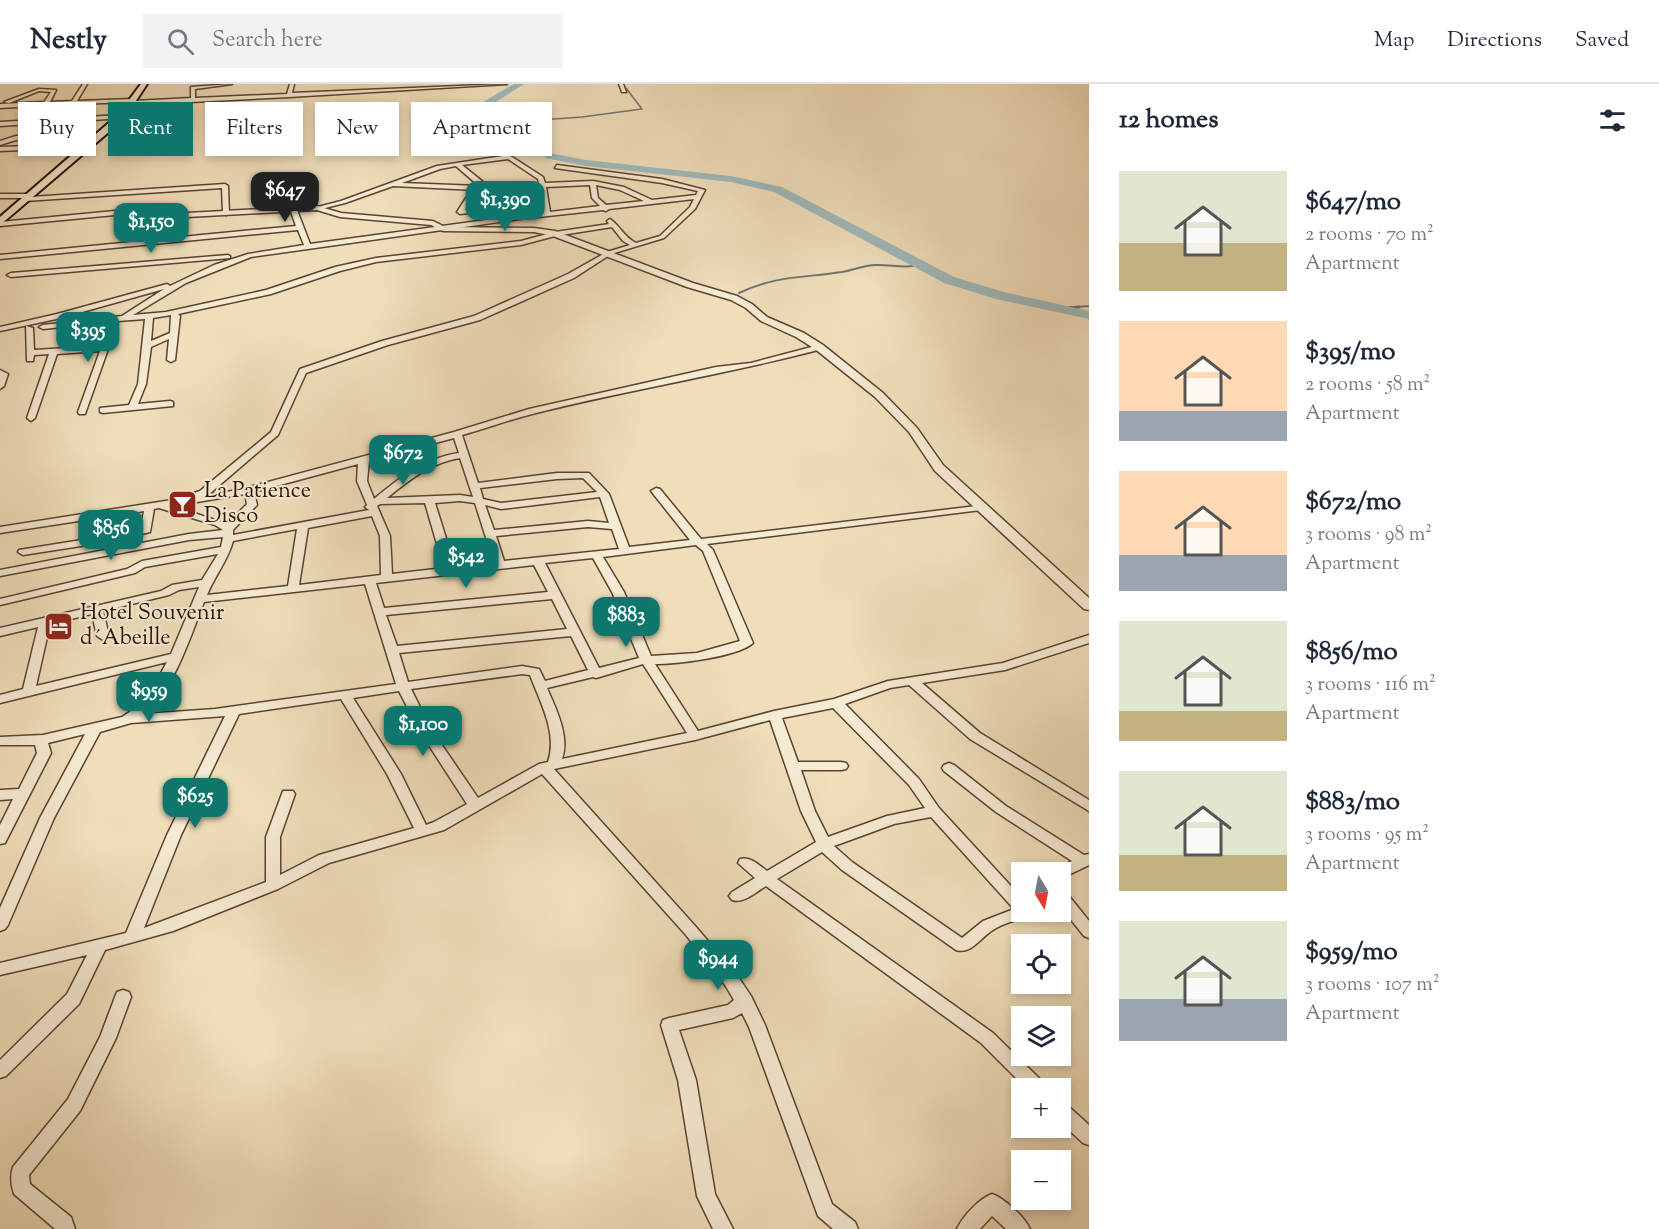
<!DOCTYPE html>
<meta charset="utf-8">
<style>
:root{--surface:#fff;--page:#f2f2f3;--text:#1f2937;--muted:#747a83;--line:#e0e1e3;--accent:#0f766e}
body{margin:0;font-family:"Sorts Mill Goudy",serif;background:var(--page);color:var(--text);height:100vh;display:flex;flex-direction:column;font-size:22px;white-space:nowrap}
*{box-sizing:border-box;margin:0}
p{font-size:20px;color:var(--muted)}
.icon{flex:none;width:33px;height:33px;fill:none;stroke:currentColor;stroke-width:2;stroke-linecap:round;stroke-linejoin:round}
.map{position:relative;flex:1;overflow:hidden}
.side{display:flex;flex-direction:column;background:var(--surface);width:570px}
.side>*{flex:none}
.banner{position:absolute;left:18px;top:18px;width:570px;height:54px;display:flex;gap:12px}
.needle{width:39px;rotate:170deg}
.buttons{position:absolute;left:1011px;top:778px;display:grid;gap:12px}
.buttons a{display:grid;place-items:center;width:60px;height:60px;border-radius:0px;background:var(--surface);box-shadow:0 3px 9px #0003;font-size:30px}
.price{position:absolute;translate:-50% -51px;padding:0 14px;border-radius:12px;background:var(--accent);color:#fff;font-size:20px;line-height:39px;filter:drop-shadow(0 2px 3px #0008)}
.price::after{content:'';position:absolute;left:50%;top:36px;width:18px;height:14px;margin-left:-9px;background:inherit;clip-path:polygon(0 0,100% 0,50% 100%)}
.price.selected{background:#222;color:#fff}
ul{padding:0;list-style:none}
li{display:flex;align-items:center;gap:18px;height:150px;padding:0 30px}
li span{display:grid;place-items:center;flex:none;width:168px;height:120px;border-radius:0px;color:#555}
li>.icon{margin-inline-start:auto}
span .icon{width:72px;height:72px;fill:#fffc;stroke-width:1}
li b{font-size:26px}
h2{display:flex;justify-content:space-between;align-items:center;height:72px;padding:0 30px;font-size:26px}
.pill{padding:0 21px;border-radius:0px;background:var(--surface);box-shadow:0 3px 9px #0003;font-size:21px;line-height:54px}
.pill.selected{background:var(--accent);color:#fff}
header{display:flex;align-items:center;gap:36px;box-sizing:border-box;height:84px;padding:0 30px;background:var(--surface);border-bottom:2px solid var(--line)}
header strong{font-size:28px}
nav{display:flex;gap:33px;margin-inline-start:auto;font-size:21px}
.search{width:420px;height:54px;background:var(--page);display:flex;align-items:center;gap:15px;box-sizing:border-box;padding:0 21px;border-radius:0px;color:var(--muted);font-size:22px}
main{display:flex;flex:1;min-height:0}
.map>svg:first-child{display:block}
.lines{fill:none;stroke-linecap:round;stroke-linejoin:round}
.stream-far2{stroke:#717571;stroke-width:1.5}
.stream-far1{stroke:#717571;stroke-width:2}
.stream{stroke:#717571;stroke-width:3}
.river{fill:#a0b9bc;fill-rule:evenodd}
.minor-casing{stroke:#5c432f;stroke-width:3}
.tertiary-casing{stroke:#5c432f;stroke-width:3}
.secondary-casing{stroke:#2a0f00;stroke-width:4}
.minor{fill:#f5ead3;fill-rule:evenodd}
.tertiary{fill:#f5ead3;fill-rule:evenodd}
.secondary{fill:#f5ead3;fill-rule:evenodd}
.labels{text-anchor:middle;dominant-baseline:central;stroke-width:4.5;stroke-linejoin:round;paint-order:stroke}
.poi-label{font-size:22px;fill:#2a0f00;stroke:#f5ead3;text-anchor:start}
</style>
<header>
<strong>Nestly</strong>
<div class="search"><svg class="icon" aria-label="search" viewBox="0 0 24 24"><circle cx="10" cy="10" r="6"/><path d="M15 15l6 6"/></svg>Search here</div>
<nav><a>Map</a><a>Directions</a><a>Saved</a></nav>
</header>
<main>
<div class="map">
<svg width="1089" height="1145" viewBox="0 0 1089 1145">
<rect width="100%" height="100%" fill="#f0debb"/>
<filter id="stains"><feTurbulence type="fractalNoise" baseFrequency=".00333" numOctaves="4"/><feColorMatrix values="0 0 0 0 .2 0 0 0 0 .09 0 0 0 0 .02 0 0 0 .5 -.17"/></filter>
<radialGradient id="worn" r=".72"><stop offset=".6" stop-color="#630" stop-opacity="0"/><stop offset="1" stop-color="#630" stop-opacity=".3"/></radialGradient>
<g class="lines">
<path class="stream-far2" d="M484,40L582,33L642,25L626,4"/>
<g class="stream-far1">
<path d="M739,209C777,191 804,194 842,188C853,186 862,182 874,181C890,180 904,185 919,181"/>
<path d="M1064,224L1089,222"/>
</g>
<path class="stream" d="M1058,225L1079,223"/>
<g class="river">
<path d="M514,0H524L493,20L487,29L489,38L537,63V67H529L479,40L477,29L486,16Z"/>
<path d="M549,69L586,76L731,92L782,103L954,193L1004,208L1089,227V235L996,215L944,199L774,108L731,98L586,82L545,74V70Z"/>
</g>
<defs>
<g id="minor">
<path d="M83,0H87L77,17L133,15L135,16L134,17L191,14V3L232,0L195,5V14L287,10L290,0H294L292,9L507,0L289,13L131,21L128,19L131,18L76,20L72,24L69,22L70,20L0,24V20L44,18L51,8L39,7L9,19L4,18L39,5L56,6L50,18L72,17Z"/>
<path d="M619,0H623L626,8H622Z"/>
<path d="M121,31L123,34L0,42V38Z"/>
<path d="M16,52L99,51L102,53L99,55L16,56L0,61V57Z"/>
<path d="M88,60L90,63L0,67V63Z"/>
<path d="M509,71L543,93L545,99L593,97L624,103L652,116L696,111L698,107L662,99L555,84L557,81L662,95L705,106L695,125L664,154L611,170L574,194L480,236L388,261L306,289L278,351L208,411L238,406L454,348L529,325L716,283L751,279L819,261H822V265C728,290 631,305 536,329C511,335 487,344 462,351L478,399L557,389H589L609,410L629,463L690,456L651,407L656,404L660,405L701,455L985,421L986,423L981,426L707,460L713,466L753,559C737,573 677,580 655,580L698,647L774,627L834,615L888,597L1003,579L1089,551V559L1005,586L922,599L980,649L1089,716V727L970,655L909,601L890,604L845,620L919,695L939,724L1022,814V828H1032L1029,832C1018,836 1003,839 993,846C981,853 971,871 956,866L842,786L822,768L777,795L993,949L1045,1000L1048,1005H1027L981,959L766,802C756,808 743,820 732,816L729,812L732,808L755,794L738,779L740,775C750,772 759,781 767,787L816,758L801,727L770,636L695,656L554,685L696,843L737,891L751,912L765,941L832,1120L855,1138L858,1145H833L818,1132L749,943L742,929L733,934L679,946L696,996L715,1110L733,1145H713L697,1112L678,996L661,941L663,936L669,934L728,921L734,916L725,901L686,851L542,690L444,746L329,779L278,805L173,847L105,866L79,920L6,992L0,994V976L67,910L87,871L0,891V879L126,849L167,751L225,632L131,639L100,648L54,734L8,841L5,845L0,847V824L40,734L85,650L48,659L51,669L7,755L5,759L0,760V741L13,715L0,716V706L19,705L37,669L35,661H0V653L43,651L122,633L140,621L151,607L167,578L0,619V611L23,605L38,543L0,552V544L161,507L172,501L202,496L218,470L145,483L135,489L0,521V515L127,485L142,477L221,463L223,453L189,456L0,492V486L189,450L223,446L215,441L159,424L154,425L150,448L113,457L23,471L18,468L19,466L113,451L141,444L144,427L0,449V443L191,413V410L200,407L271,348L300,285L382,257L474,232L568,190L607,168L630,161L623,157L612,143L555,152L521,161L376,178L340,187L271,210L178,230L180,232L175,276L171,278L167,276L169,255L151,263L146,300L138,320L170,317L173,318V322L103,329L100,328V324L129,321L138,300L145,235L118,237L85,330H79L78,328L100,267L57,270L35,334L31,337L27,334L49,270L34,271L33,277H27L26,242L33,244L34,266L102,262L110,238L43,245L39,243L43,241L122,232L164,205L61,234L0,247V243L57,230L167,200L170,202L214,181L248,170L304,161L298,146L0,175V171L142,157L169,127L172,129L150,156L296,142L290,125L296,122L299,124L297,126L310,160L544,128L542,121L460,130L457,128L466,114L476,106L393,102L345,119L317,126L314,124L341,117L437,82ZM508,75L538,95L539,100L485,102L483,98L462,81ZM456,82L479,102L402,99L440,85ZM590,101L592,114L600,122L550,128L546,103ZM596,101L620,106L644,117L606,121L598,114ZM539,103L542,117L465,126L470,116L484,106ZM694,115L690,123L660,152L636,159C624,153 620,142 610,135L607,137L609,140L555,148L521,157L376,174L335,183L266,206L166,228L133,231L186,199L251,173L520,135L603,126L606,127L609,125ZM171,231L170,249L151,257L153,234ZM454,354L459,369C425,374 399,394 374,415L367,397L369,377ZM460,374L473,413L460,411L387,414C409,396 432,378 460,374ZM358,380L357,397L367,421L365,423L369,426L233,451V446L257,421L254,408ZM583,394L597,408L501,419L483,415L480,404L557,395ZM245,410L247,420L227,440L173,422ZM600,413L609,439L588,437L494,446L485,421L501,425ZM460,417L475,419L494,479L455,483L435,419ZM425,419L444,484L392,490L390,452L377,422L380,420ZM372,432L380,452L381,491L299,501L308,444ZM588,443L612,445L619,465L504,477L496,452ZM297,445L288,502L207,511C214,493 228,476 233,457ZM696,461L703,467L740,557L697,569L651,572L624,508L603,473ZM593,474L612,508L639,574L599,584L545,479ZM534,481L548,508L384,524L376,499ZM365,500L396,600L215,625L144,630C174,606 190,553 204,518ZM199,503L171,570L36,602L50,540L92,530L97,552L103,556L109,552L103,527L169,511L179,506ZM552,515L567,545L397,562L386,531ZM571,552L588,586L545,597L539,585L522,582L408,598L399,569ZM643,580L687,649L562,675C570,652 556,625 547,604L593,593L596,594ZM522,590L530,591C540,618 558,649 548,678L539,680L478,714L431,645L411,605ZM399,607L419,646L467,720L434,738L426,741L401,690L353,614ZM341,615L387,690L414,744L319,771L280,791V753L295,710L293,707H283L266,753V798L144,844L181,751L239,630ZM833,624L909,701L925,724L887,732L828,753L815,727L801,686H841L846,685L848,682L846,679L841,678H798L782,634ZM931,733L1014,825L983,837L962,854L852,778L834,762L894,740Z"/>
<path d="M225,100L228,102L229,129L226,131L223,129L222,104L25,117L23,114H0V110H28L31,113Z"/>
<path d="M228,171L230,172V174L11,193L7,191L11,189Z"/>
<path d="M0,286L8,290L4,302L0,305Z"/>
<path d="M949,679L954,681L1006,722L1084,771L1089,770V781L1060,795V789H1053L1055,786L1072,777L996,728L944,687L942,684L944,681Z"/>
<path d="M1060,806L1065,807L1089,837V854L1084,852L1060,822Z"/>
<path d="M123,906L129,908L131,913L116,954L80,1027L29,1091L30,1100L71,1133L75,1145H55L14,1110C11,1101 10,1092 13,1083L68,1015L100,953L115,913L117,908Z"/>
<path d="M1060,1018L1066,1020L1089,1041V1061L1083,1059L1060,1038Z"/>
<path d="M992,1110C1005,1115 1024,1132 1030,1145H1006L992,1132L980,1145H957C963,1132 979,1115 992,1110Z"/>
</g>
<path id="tertiary" d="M317,122L341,129L433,137L445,143L534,144L555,147L693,199L737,212L752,220L767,233L804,249L823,261L883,309L917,344L943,381L1089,514V526L1084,525L935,387L909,348L875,313L815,265L796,253L761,237L746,224L731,216L687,203L553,152L534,148L443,147L431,141L340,133L317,126L187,133L125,130L0,142V138L125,126L187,129Z"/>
<path id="secondary" d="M141,0H147L124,35L0,141V133L118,31Z"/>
</defs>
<use href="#minor" class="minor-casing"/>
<use href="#tertiary" class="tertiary-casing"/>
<use href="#secondary" class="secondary-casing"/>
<use href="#minor" class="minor"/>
<use href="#tertiary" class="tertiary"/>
<use href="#secondary" class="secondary"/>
</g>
<defs>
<symbol id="bar-square" viewBox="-11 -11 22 22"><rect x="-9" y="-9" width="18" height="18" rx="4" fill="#8f2418" stroke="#f5ead3"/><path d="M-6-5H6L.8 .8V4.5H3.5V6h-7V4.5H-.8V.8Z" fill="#fff"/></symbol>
<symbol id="hotel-square" viewBox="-11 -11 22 22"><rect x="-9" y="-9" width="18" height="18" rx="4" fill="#8f2418" stroke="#f5ead3"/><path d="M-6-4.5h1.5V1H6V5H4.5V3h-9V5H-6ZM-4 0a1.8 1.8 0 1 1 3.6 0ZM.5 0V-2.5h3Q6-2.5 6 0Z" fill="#fff"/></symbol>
</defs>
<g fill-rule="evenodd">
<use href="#bar-square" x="166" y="404" width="33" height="33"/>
<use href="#hotel-square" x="42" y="526" width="33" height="33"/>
</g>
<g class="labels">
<g class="poi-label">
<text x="204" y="408">La Patience<tspan x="204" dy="25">Disco</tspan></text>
<text x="80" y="530">Hotel Souvenir<tspan x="80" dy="25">d´Abeille</tspan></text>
</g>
</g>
<rect width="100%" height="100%" filter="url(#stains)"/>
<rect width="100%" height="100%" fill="url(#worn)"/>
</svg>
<div class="buttons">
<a><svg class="needle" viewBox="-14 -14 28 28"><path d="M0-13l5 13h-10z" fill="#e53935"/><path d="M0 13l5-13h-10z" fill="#747a83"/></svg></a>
<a><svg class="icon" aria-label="locate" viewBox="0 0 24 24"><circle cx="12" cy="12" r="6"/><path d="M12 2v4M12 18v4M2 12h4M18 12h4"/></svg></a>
<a><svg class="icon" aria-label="layers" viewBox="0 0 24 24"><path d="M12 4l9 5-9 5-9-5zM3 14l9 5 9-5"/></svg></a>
<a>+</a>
<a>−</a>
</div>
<b class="price selected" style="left:285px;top:139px">$647</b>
<b class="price" style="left:505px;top:148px">$1,390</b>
<b class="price" style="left:151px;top:170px">$1,150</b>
<b class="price" style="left:88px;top:279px">$395</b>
<b class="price" style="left:403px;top:402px">$672</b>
<b class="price" style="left:111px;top:477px">$856</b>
<b class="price" style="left:466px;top:505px">$542</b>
<b class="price" style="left:626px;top:564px">$883</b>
<b class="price" style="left:149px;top:639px">$959</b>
<b class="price" style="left:423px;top:673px">$1,100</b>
<b class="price" style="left:195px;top:745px">$625</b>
<b class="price" style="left:718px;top:907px">$944</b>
<div class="banner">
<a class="pill">Buy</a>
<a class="pill selected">Rent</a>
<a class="pill">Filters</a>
<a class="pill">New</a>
<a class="pill">Apartment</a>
</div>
</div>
<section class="side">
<h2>12 homes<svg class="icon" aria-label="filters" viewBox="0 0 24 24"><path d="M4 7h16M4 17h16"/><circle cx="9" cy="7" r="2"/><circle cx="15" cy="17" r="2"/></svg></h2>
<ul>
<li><span style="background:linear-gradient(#dfe7d0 60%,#c2b280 0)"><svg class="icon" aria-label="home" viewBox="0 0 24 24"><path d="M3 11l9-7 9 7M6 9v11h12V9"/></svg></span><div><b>$647/mo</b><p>2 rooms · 70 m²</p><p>Apartment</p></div></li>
<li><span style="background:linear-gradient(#ffd9b3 75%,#9aa5b1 0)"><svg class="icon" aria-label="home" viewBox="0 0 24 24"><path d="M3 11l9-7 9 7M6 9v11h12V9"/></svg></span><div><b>$395/mo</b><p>2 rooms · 58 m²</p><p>Apartment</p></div></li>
<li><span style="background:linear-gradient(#ffd9b3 70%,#9aa5b1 0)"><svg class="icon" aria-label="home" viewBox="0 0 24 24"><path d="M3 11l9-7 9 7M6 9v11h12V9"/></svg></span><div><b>$672/mo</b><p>3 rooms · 98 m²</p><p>Apartment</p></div></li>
<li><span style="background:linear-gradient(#dfe7d0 75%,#c2b280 0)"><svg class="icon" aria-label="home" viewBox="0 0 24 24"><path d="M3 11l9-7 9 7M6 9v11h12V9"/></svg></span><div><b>$856/mo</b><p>3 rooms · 116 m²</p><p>Apartment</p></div></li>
<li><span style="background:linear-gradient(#dfe7d0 70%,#c2b280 0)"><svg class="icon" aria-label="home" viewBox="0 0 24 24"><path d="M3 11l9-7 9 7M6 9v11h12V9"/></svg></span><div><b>$883/mo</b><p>3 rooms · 95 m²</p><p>Apartment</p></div></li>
<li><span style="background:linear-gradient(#dfe7d0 65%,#9aa5b1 0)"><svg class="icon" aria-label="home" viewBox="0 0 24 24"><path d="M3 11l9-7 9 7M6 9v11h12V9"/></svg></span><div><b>$959/mo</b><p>3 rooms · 107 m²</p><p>Apartment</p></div></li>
</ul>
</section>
</main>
